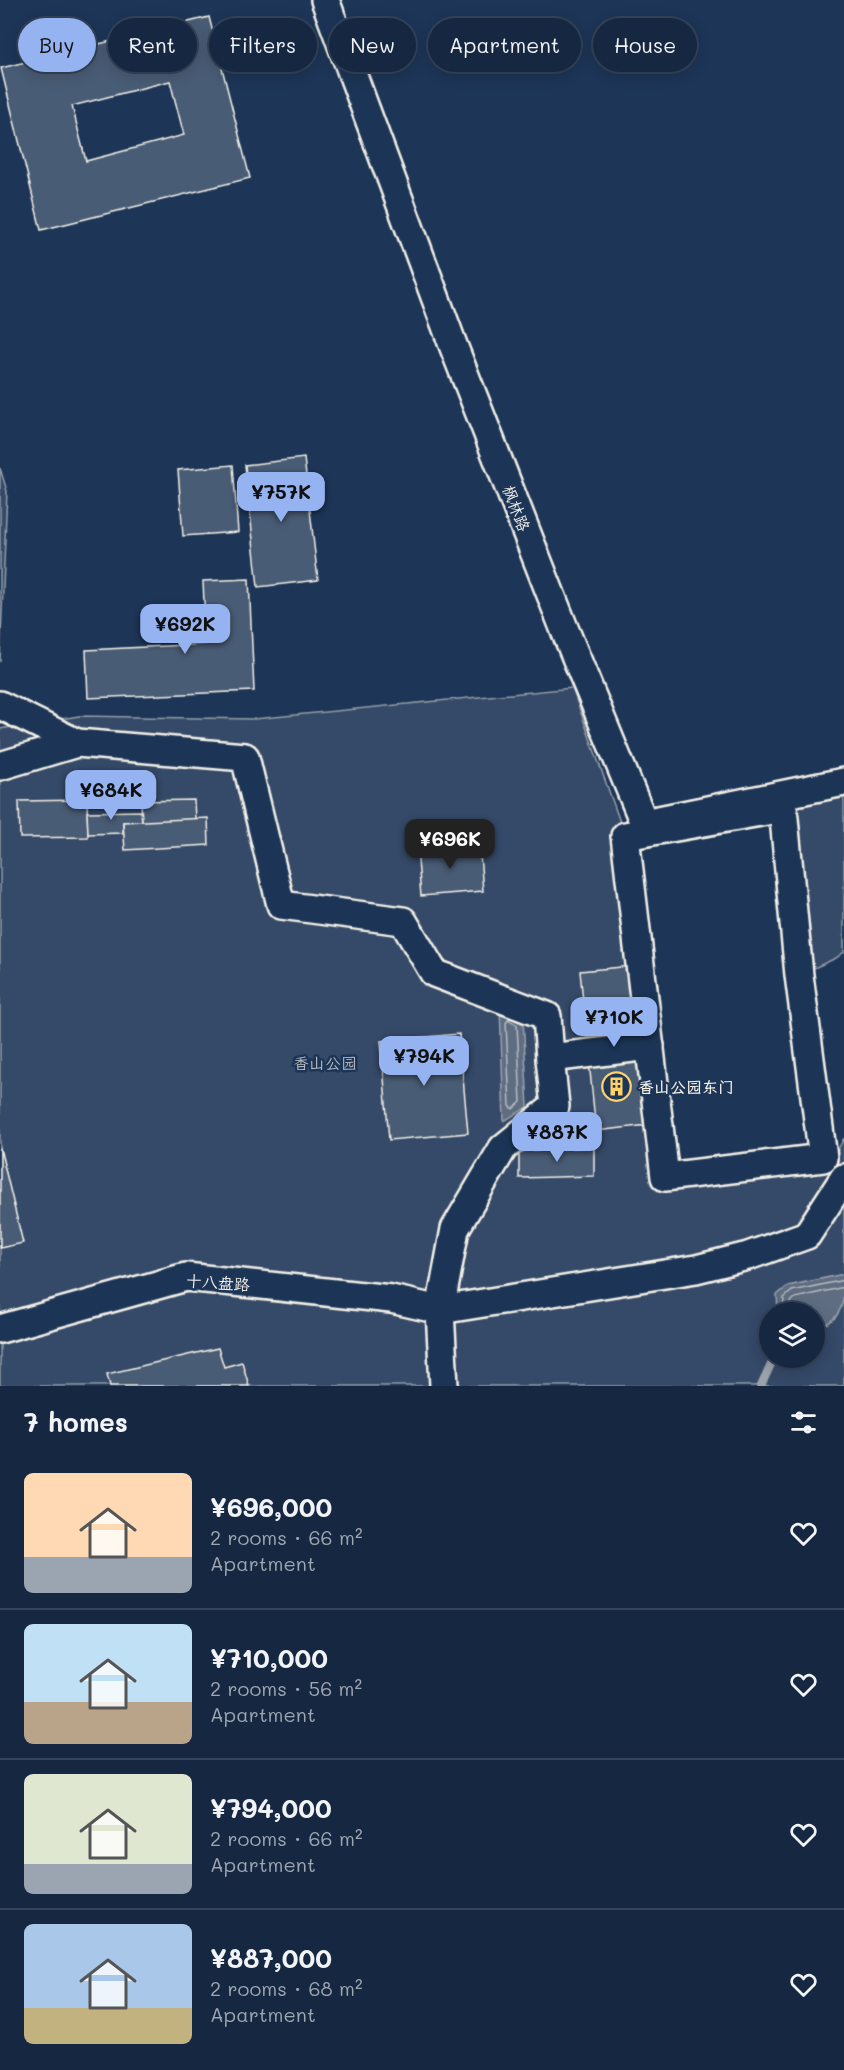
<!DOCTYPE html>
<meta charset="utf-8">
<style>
:root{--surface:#162841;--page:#1f3048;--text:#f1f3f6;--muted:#9ea6b1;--line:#35445a;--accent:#95b2f1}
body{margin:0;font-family:Mali,"LXGW WenKai TC",sans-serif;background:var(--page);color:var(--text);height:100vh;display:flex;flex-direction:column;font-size:22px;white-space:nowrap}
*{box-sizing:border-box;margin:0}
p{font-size:20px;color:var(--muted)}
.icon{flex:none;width:33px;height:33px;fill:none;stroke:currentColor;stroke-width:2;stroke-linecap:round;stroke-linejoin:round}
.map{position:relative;height:1386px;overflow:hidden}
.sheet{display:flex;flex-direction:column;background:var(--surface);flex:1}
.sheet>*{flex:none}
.guide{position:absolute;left:18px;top:18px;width:808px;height:54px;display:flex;gap:12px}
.controls{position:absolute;left:759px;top:1302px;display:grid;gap:12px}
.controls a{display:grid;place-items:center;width:66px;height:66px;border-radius:50%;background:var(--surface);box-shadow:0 3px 15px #0003,0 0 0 2px var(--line);font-size:30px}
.price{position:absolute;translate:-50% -51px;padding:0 14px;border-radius:12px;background:var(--accent);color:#111;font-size:20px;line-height:39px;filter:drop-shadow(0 2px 3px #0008)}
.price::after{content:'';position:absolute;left:50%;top:36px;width:18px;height:14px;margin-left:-9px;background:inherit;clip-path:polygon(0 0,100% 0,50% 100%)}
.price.current{background:#222;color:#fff}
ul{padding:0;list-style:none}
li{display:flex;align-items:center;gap:18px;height:150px;padding:0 24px}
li+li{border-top:2px solid var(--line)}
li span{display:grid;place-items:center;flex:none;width:168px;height:120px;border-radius:9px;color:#555}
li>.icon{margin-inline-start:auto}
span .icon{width:72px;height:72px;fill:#fffc;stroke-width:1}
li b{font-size:26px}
h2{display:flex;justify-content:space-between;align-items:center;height:72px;padding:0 24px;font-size:26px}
.chip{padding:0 21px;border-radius:27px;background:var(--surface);box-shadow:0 3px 15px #0003,0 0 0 2px var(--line);font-size:21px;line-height:54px}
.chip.current{background:var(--accent);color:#111}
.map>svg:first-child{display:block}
.green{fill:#354a67;stroke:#949ea8;stroke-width:1.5;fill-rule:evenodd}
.water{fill:#5e6d82;stroke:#9aa2ab;stroke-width:1.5}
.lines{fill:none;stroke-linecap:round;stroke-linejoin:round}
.shore{stroke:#b8bcbf;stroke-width:1.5}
.stream{stroke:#9aa2ab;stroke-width:8}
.building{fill:#485b74;stroke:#f4f1e8;stroke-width:1.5;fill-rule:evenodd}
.minor-casing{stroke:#f4f1e8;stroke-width:32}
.minor{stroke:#1d3557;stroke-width:27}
.labels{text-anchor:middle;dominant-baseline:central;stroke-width:5;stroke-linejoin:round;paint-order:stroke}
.street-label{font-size:16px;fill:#f4f1e8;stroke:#1d3557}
.park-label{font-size:16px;fill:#bbbfc1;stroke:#1d3557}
.poi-label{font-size:16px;font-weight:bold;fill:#f4f1e8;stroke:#1d3557;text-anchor:start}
</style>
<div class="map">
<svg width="844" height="1386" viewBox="0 0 844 1386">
<rect width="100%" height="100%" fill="#1d3557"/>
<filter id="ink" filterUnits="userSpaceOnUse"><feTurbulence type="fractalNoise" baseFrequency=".0167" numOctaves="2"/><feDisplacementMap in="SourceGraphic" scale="12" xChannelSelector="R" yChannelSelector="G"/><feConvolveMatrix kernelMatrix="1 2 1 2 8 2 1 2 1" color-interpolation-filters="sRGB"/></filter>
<g filter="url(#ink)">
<g class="green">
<path d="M0,468L7,491L0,662Z"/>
<path d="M572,688L625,836L665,1176L834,1157L844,1138V1386H0V729L79,716L254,719ZM770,1312H814V1358H770Z"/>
<path d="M844,794V952L836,958L799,975L783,808Z"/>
</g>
<g class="water">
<path d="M500,1007L523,1019L528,1107L504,1121Z"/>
<path d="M844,1274C844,1302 844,1321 815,1328L814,1312H778L777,1295L788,1286Z"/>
</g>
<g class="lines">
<g class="shore">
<path d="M508,1020L517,1025L521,1102L513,1109L510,1106L506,1023Z"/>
<path d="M783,1312L784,1298L792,1291L844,1280"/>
<path d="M791,1312V1302L795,1298L844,1287"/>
</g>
<path class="stream" d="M761,1386L774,1358"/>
</g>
<g class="building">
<path d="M209,17L250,178L41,230L1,68ZM170,81L184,135L86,161L72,106Z"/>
<path d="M304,458L318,580L258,587L245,465Z"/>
<path d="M233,465L238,532L183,536L178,470Z"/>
<path d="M249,579L254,691L88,698L86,650L206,644L203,581Z"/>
<path d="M87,800L88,837L20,838L19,801Z"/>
<path d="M194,800L195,819L142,822L141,801Z"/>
<path d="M141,811L142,822H123V833L88,834L87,812Z"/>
<path d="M208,818L209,845L125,850L123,822Z"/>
<path d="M479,843L483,891L421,896L417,848Z"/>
<path d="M632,966L648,1125L596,1131L580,971Z"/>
<path d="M459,1034L468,1133L389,1140L381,1041Z"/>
<path d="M594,1147V1176L519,1178V1151Z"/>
<path d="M0,1148L23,1243L0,1248Z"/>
<path d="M218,1348L224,1367L242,1362L249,1386H110L107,1374Z"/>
</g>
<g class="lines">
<defs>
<g id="minor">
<path d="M325,0L453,345L564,628L644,823L844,782"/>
<path d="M0,705L77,743"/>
<path d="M0,766L77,743L245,757L281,905L403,921L434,973L547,1016L550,1058L650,1046"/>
<path d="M783,808L799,975L823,1158L665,1177L625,836Z"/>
<path d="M0,1329L186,1277L391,1299L440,1310L696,1269L748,1256L807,1235L844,1178"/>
<path d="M444,1386L440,1310L455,1229L503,1148L555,1106L550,1058"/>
</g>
</defs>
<use href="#minor" class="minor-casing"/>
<use href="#minor" class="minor"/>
</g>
</g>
<defs>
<symbol id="building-ring" viewBox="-11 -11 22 22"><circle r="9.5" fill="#1d3557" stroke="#ffd166" stroke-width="1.5"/><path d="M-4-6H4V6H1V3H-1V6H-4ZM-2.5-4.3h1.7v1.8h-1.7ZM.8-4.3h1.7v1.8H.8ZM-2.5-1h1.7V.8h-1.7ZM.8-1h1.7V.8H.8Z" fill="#ffd166"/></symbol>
</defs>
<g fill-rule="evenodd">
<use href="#building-ring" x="600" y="1070" width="33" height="33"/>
</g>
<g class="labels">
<g class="street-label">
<text transform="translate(517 508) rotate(69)">枫林路</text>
<text transform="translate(218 1282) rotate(4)">十八盘路</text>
</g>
<g class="park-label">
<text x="325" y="1062">香山公园</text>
</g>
<g class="poi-label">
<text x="638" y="1086">香山公园东门</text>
</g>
</g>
</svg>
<div class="controls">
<a><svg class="icon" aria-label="layers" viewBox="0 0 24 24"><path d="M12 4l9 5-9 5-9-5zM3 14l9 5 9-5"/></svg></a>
</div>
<b class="price" style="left:281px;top:523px">¥757K</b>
<b class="price" style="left:185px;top:655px">¥692K</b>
<b class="price" style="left:111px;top:821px">¥684K</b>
<b class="price current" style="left:450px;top:870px">¥696K</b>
<b class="price" style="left:614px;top:1048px">¥710K</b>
<b class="price" style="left:424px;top:1087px">¥794K</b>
<b class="price" style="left:557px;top:1163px">¥887K</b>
<div class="guide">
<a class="chip current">Buy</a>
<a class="chip">Rent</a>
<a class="chip">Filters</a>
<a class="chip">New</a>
<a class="chip">Apartment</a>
<a class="chip">House</a>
</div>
</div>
<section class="sheet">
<h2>7 homes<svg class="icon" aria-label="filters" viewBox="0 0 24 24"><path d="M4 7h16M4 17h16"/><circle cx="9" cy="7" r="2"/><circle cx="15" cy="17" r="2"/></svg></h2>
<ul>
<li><span style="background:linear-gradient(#ffd9b3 70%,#9aa5b1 0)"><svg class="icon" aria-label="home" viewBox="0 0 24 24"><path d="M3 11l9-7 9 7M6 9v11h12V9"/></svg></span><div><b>¥696,000</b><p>2 rooms · 66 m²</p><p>Apartment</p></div><svg class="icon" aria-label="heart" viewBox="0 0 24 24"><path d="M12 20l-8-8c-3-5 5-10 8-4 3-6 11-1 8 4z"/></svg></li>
<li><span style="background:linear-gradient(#bfe0f5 65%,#b9a48a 0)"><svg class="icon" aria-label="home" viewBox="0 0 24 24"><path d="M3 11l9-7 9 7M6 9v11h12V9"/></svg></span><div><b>¥710,000</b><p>2 rooms · 56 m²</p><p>Apartment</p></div><svg class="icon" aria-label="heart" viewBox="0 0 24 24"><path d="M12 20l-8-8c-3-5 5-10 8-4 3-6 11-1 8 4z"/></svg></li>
<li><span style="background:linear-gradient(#dfe7d0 75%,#9aa5b1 0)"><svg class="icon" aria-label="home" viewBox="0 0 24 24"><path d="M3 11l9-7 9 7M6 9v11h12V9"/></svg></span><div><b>¥794,000</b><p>2 rooms · 66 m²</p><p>Apartment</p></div><svg class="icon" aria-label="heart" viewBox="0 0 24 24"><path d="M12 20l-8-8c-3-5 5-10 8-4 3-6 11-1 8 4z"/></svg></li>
<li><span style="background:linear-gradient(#a9c7e8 70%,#c2b280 0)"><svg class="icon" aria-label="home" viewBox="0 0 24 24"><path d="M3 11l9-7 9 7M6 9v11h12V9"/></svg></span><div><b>¥887,000</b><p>2 rooms · 68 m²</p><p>Apartment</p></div><svg class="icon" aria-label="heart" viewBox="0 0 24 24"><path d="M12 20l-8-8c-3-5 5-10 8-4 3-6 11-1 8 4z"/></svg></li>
</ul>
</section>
